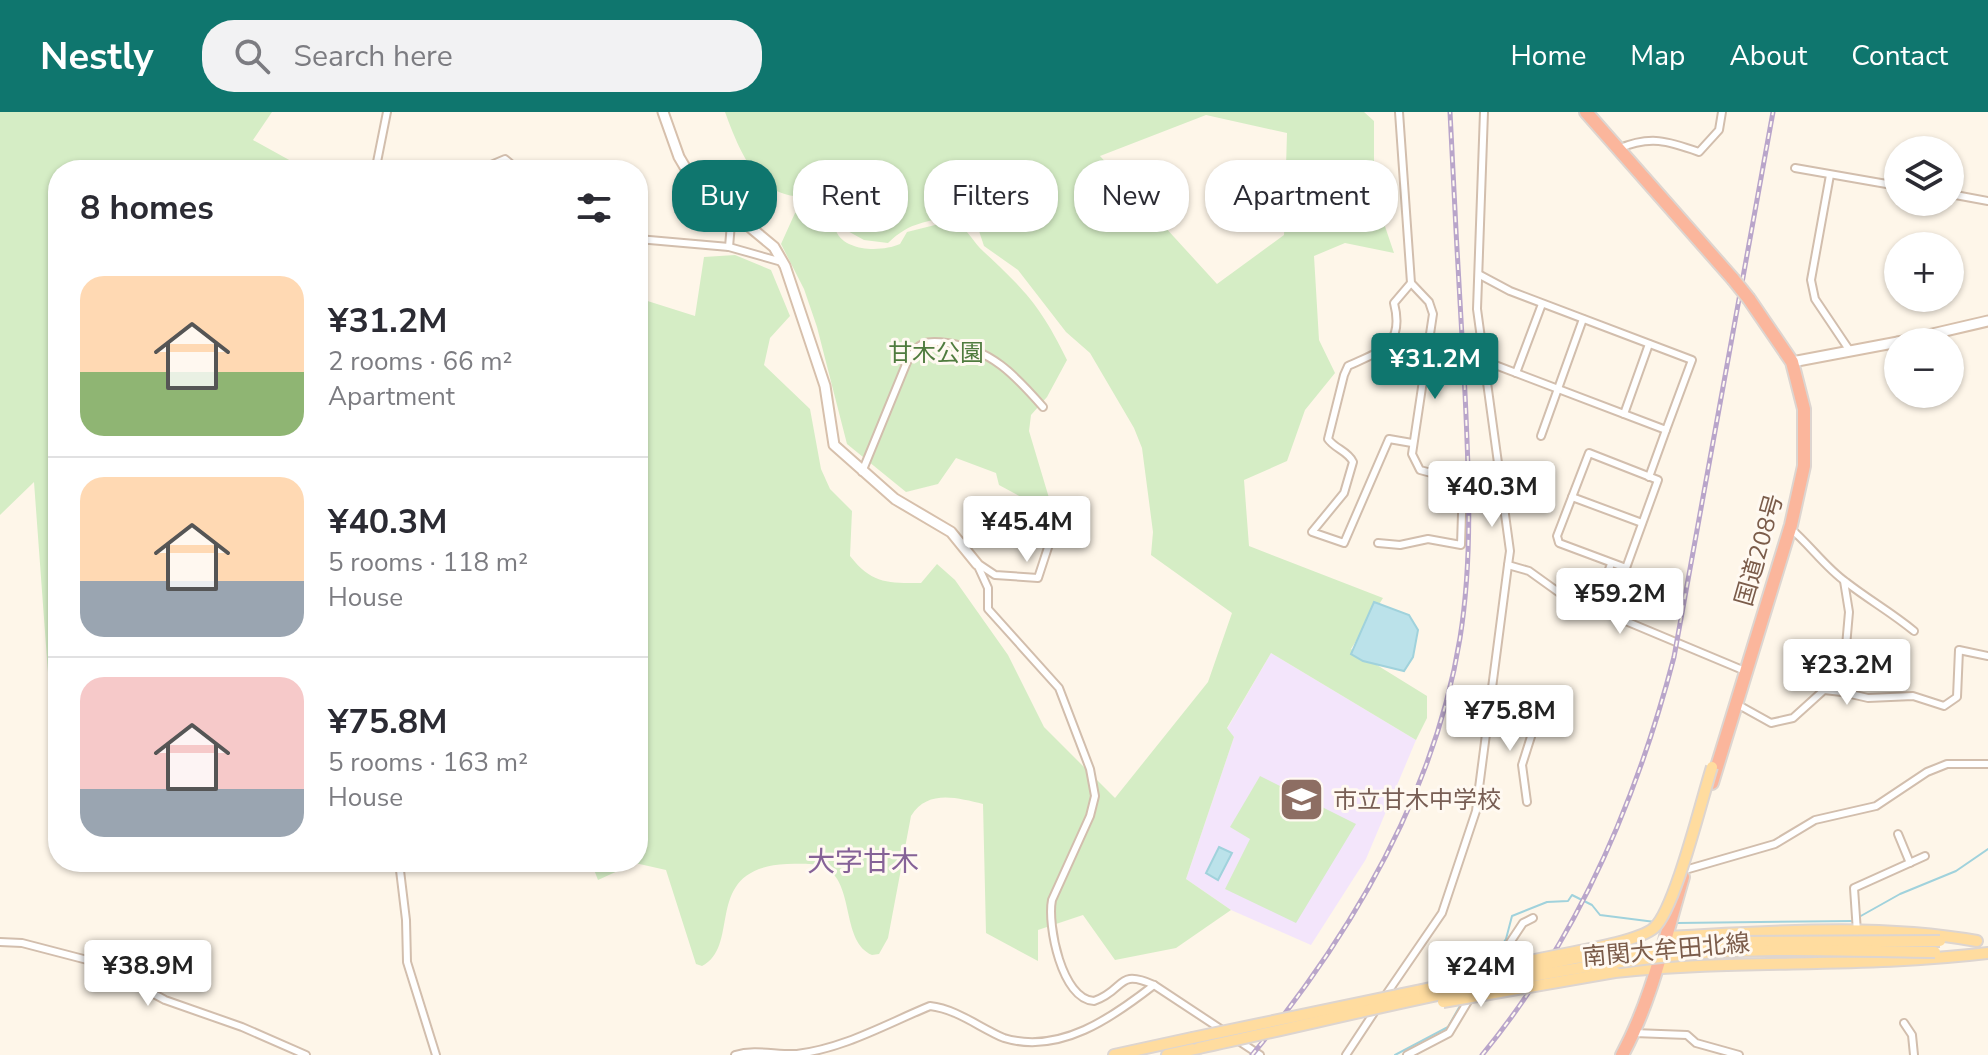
<!DOCTYPE html>
<meta charset="utf-8">
<style>
:root{--surface:#fff;--page:#f2f2f3;--text:#2b2b33;--muted:#7c7c81;--line:#e1e1e2;--accent:#0f766e}
body{margin:0;font-family:"Nunito Sans","Noto Sans JP",sans-serif;background:var(--page);color:var(--text);height:100vh;display:flex;flex-direction:column;font-size:30px;white-space:nowrap}
*{box-sizing:border-box;margin:0}
p{font-size:26px;color:var(--muted)}
.icon{flex:none;width:44px;height:44px;fill:none;stroke:currentColor;stroke-width:2;stroke-linecap:round;stroke-linejoin:round}
.map{position:relative;flex:1;overflow:hidden}
.side{position:absolute;left:48px;top:48px;width:600px;height:712px;display:flex;flex-direction:column;background:var(--surface);border-radius:32px;box-shadow:0 2px 6px #0004}
.side>*{flex:none}
.banner{position:absolute;left:672px;top:48px;width:760px;height:72px;display:flex;gap:16px}
.tools{position:absolute;left:1884px;top:24px;display:grid;gap:16px}
.tools a{display:grid;place-items:center;width:80px;height:80px;border-radius:50%;background:var(--surface);box-shadow:0 2px 6px #0004;font-size:40px}
.price{position:absolute;translate:-50% -68px;padding:0 18px;border-radius:8px;background:#fff;color:#222;font-size:26px;line-height:52px;filter:drop-shadow(0 2px 4px #0008)}
.price::after{content:'';position:absolute;left:50%;top:48px;width:24px;height:18px;margin-left:-12px;background:inherit;clip-path:polygon(0 0,100% 0,50% 100%)}
.price.on{background:var(--accent);color:#fff}
ul{padding:0;list-style:none}
li{display:flex;align-items:center;gap:24px;height:200px;padding:0 32px}
li+li{border-top:2px solid var(--line)}
li span{display:grid;place-items:center;flex:none;width:224px;height:160px;border-radius:24px;color:#555}
li>.icon{margin-inline-start:auto}
span .icon{width:96px;height:96px;fill:#fffc;stroke-width:1}
li b{font-size:34px}
h2{display:flex;justify-content:space-between;align-items:center;height:96px;padding:0 32px;font-size:34px}
.pill{padding:0 28px;border-radius:32px;background:var(--surface);box-shadow:0 2px 6px #0004;font-size:28px;line-height:72px}
.pill.on{background:var(--accent);color:#fff}
header{display:flex;align-items:center;gap:48px;box-sizing:border-box;height:112px;padding:0 40px;background:var(--accent);color:#fff}
header strong{font-size:38px}
nav{display:flex;gap:44px;margin-inline-start:auto;font-size:28px}
.search{width:560px;height:72px;background:var(--page);display:flex;align-items:center;gap:20px;box-sizing:border-box;padding:0 28px;border-radius:32px;color:var(--muted);font-size:30px}
.map>svg:first-child{display:block}
.education{fill:#f3e5fb}
.green{fill:#d5edc5;fill-rule:evenodd}
.water{fill:#bbe2ea;stroke:#a0d2dc;stroke-width:2}
.lines{fill:none;stroke-linecap:round;stroke-linejoin:round}
.stream{stroke:#a0d2dc;stroke-width:2}
.street-casing{stroke:#d2bead;stroke-width:10}
.secondary-casing{stroke:#d7c0ac;stroke-width:13}
.primary-casing{stroke:#ddd5d0;stroke-width:14}
.highway-casing{stroke:#ddd5d0;stroke-width:16}
.street{stroke:#fff;stroke-width:6}
.secondary{stroke:#fff;stroke-width:9}
.primary{stroke:#ffdc9f;stroke-width:10}
.highway{stroke:#fbb69c;stroke-width:12}
.rail-casing{stroke:#b9a5ca;stroke-width:5}
.rail{stroke:#fff9f1;stroke-width:2;stroke-dasharray:6;stroke-linecap:butt}
.primary-bridge-casing{stroke:#ddd5d0;stroke-width:14;stroke-linecap:butt}
.highway-bridge-casing{stroke:#ddd5d0;stroke-width:16;stroke-linecap:butt}
.primary-bridge{stroke:#ffdc9f;stroke-width:10}
.highway-bridge{stroke:#fbb69c;stroke-width:12}
.labels{text-anchor:middle;dominant-baseline:central;stroke-width:6;stroke-linejoin:round;paint-order:stroke}
.park-label{font-size:24px;fill:#4f7b3e;stroke:#fff9f1}
.street-label{font-size:24px;fill:#7b5c4a;stroke:#fff9f1}
.education-label{font-size:24px;fill:#785e54;stroke:#fff9f1;text-anchor:start}
.quarter-label{font-size:28px;fill:#856297;stroke:#fff9f1}
</style>
<header>
<strong>Nestly</strong>
<div class="search"><svg class="icon" aria-label="search" viewBox="0 0 24 24"><circle cx="10" cy="10" r="6"/><path d="M15 15l6 6"/></svg>Search here</div>
<nav><a>Home</a><a>Map</a><a>About</a><a>Contact</a></nav>
</header>
<div class="map">
<svg width="1988" height="943" viewBox="0 0 1988 943">
<rect width="100%" height="100%" fill="#fef6e9"/>
<path class="education" d="M1271,541L1416,628L1366,747L1311,833L1231,798L1186,767L1234,625L1227,617Z"/>
<g class="green">
<path d="M0,0H272L253,28L291,49L326,58H58V630L53,629L34,370L0,403Z"/>
<path d="M725,0H1364L1374,9V82L1394,141L1345,131L1314,144L1319,228L1335,261L1305,298L1287,349L1244,368L1249,434L1383,486L1351,537L1427,584V606L1416,628L1271,541L1227,616L1234,625L1186,767L1231,798L1176,836L1115,848L1083,803L1038,818V849L986,821L983,692C957,686 928,677 911,704L888,826L879,842L872,843C842,830 854,777 829,758C818,750 801,752 787,752C700,756 743,833 702,854L696,852L666,758L635,751L598,768L591,750H638V186L695,204L704,145L735,143L771,158L790,204L770,226L764,253L810,297L821,357L830,377L852,399L850,444C872,472 887,471 921,471L937,452L955,468L1008,543L1044,615L1115,686L1208,570L1232,501L1151,443L1153,420L1142,336L1134,316L1090,241L1066,220L1018,158L984,134L979,119L955,102C925,112 912,108 888,131L864,128L844,117L839,94L825,81C764,98 743,49 725,0ZM1206,3L1287,21L1284,123L1217,172L1100,44Z"/>
<path d="M811,87C834,91 828,101 836,119C845,140 882,140 900,132L907,120L955,108C968,118 973,130 984,140C1026,179 1041,195 1067,248L1047,285L1031,303L1029,319L1052,396L1047,399L999,373L996,361L956,346L938,372L906,380L847,332L817,215L804,177L781,132L800,90Z"/>
<path d="M1260,664L1356,712L1296,811L1225,777L1250,727L1230,715Z"/>
</g>
<g class="water">
<path d="M1374,490L1409,503L1418,518L1413,545L1404,559L1363,549L1351,542Z"/>
<path d="M1219,735L1232,741L1218,768L1206,761Z"/>
</g>
<g class="lines">
<g class="stream">
<path d="M1424,274L1450,270"/>
<path d="M1859,805L1900,782L1956,759L1988,737"/>
<path d="M1677,811L1854,809"/>
<path d="M1483,861L1506,827L1512,804L1547,790L1568,789L1572,783L1592,793L1600,803L1655,810"/>
<path d="M1395,943L1448,915L1461,892"/>
</g>
<defs>
<g id="street">
<path d="M1399,0L1411,171L1429,190L1433,202L1412,342L1420,358L1502,380"/>
<path d="M1618,37C1650,23 1668,29 1699,40L1719,18L1722,0"/>
<path d="M1795,56L1898,74"/>
<path d="M387,58L376,55L387,0"/>
<path d="M479,58L505,47L518,58"/>
<path d="M1830,63L1811,168L1815,187L1850,239"/>
<path d="M1950,82L1988,89"/>
<path d="M638,127L729,135L782,150"/>
<path d="M729,135L732,100"/>
<path d="M1480,163L1510,179L1692,248L1666,318L1482,248"/>
<path d="M1411,171L1394,191C1405,234 1380,239 1348,254L1344,263L1328,327C1335,337 1348,339 1353,350L1344,381L1312,420L1344,431L1389,327L1412,331"/>
<path d="M1516,261L1542,192"/>
<path d="M1624,302L1649,232"/>
<path d="M1541,324L1583,207"/>
<path d="M1589,341L1658,368L1626,456L1559,431L1557,424Z"/>
<path d="M862,360L907,250C918,230 925,228 947,231C991,237 1015,263 1043,295"/>
<path d="M1649,365L1666,318"/>
<path d="M1572,385L1642,411"/>
<path d="M1790,416C1810,433 1826,456 1846,470C1869,488 1891,500 1914,519"/>
<path d="M1378,431L1400,433L1428,427L1461,433L1463,370"/>
<path d="M977,452L988,476V497L1059,576L1090,657L1095,684L1090,704L1052,788C1047,813 1062,888 1094,889C1126,878 1116,856 1154,873L1260,943"/>
<path d="M980,453L995,463L1038,466L1055,414"/>
<path d="M1508,453L1529,459L1561,482L1745,559"/>
<path d="M1594,497L1611,452"/>
<path d="M1842,580L1868,586L1913,584L1944,594L1957,585L1959,538L1988,544"/>
<path d="M1735,591L1771,611L1793,606L1824,578L1842,580L1849,500L1844,469"/>
<path d="M1490,599L1535,612L1522,653L1527,690"/>
<path d="M1898,722L1910,751"/>
<path d="M399,750L406,808L407,850L436,943"/>
<path d="M1685,758L1775,732L1815,708L1876,694L1927,660L1947,652H1988"/>
<path d="M1857,820L1854,776L1925,744"/>
<path d="M0,830L22,831L95,850L165,888L242,915L306,943"/>
<path d="M1487,865L1523,811L1533,806"/>
<path d="M1383,887L1442,801L1476,699L1508,453L1510,439L1477,197L1484,0"/>
<path d="M1904,911L1912,923L1914,943"/>
<path d="M1634,921L1687,923L1696,931L1739,943"/>
<path d="M735,943C755,937 776,943 797,942C845,936 886,912 930,894C957,897 980,916 1004,926C1060,943 1113,905 1154,873"/>
<path d="M1346,943L1377,896"/>
<path d="M1407,943L1449,921L1470,886"/>
</g>
<g id="secondary">
<path d="M663,0L679,45L692,67L774,135L785,154L825,274L834,333L895,387L951,420L977,452"/>
<path d="M1898,230L1988,209"/>
<path d="M1792,250L1898,230"/>
</g>
<g id="primary">
<path d="M1665,825C1769,820 1875,811 1977,829"/>
<path d="M1615,860C1739,847 1864,856 1988,841"/>
<path d="M1114,943L1192,926"/>
<path d="M1167,943L1199,936"/>
</g>
<g id="highway">
<path d="M1586,0L1733,167"/>
<path d="M1712,671L1791,413L1804,354V297L1792,250L1749,187"/>
<path d="M1622,943C1652,888 1665,825 1683,765"/>
</g>
</defs>
<use href="#street" class="street-casing"/>
<use href="#secondary" class="secondary-casing"/>
<use href="#primary" class="primary-casing"/>
<use href="#highway" class="highway-casing"/>
<use href="#street" class="street"/>
<use href="#secondary" class="secondary"/>
<use href="#primary" class="primary"/>
<use href="#highway" class="highway"/>
<defs>
<g id="rail">
<path d="M1252,943C1351,823 1435,681 1460,526C1474,438 1468,348 1464,260C1459,173 1454,87 1450,0"/>
<path d="M1482,943C1577,828 1637,687 1674,545L1773,0"/>
</g>
</defs>
<use href="#rail" class="rail-casing"/>
<use href="#rail" class="rail"/>
<defs>
<g id="primary-bridge">
<path d="M1518,852C1548,843 1634,833 1654,816C1675,798 1702,686 1712,655"/>
<path d="M1443,890L1615,860"/>
<path d="M1192,926L1575,846L1725,830L1940,829"/>
<path d="M1199,936C1354,903 1510,861 1669,844C1757,834 1847,839 1935,840"/>
</g>
<path id="highway-bridge" d="M1733,167L1749,187"/>
</defs>
<use href="#primary-bridge" class="primary-bridge-casing"/>
<use href="#highway-bridge" class="highway-bridge-casing"/>
<use href="#primary-bridge" class="primary-bridge"/>
<use href="#highway-bridge" class="highway-bridge"/>
</g>
<defs>
<symbol id="school-square" viewBox="-11 -11 22 22"><rect x="-9" y="-9" width="18" height="18" rx="4" fill="#8d6e63" stroke="#fff9f1"/><path d="M0-5L7-2L0 1L-7-2ZM-4 1L0 2.5L4 1V4Q0 6-4 4Z" fill="#fff"/></symbol>
</defs>
<g fill-rule="evenodd">
<use href="#school-square" x="1276" y="662" width="51" height="51"/>
</g>
<g class="labels">
<g class="park-label">
<text x="936" y="241">甘木公園</text>
</g>
<g class="street-label">
<text transform="translate(1759 438) rotate(-74)">国道208号</text>
<text transform="translate(1666 838) rotate(-5)">南関大牟田北線</text>
</g>
<g class="education-label">
<text x="1333" y="688">市立甘木中学校</text>
</g>
<g class="quarter-label">
<text x="863" y="750">大字甘木</text>
</g>
</g>
</svg>
<div class="tools">
<a><svg class="icon" aria-label="layers" viewBox="0 0 24 24"><path d="M12 4l9 5-9 5-9-5zM3 14l9 5 9-5"/></svg></a>
<a>+</a>
<a>−</a>
</div>
<b class="price on" style="left:1435px;top:289px">¥31.2M</b>
<b class="price" style="left:1492px;top:417px">¥40.3M</b>
<b class="price" style="left:1027px;top:452px">¥45.4M</b>
<b class="price" style="left:1620px;top:524px">¥59.2M</b>
<b class="price" style="left:1847px;top:595px">¥23.2M</b>
<b class="price" style="left:1510px;top:641px">¥75.8M</b>
<b class="price" style="left:148px;top:896px">¥38.9M</b>
<b class="price" style="left:1481px;top:897px">¥24M</b>
<div class="banner">
<a class="pill on">Buy</a>
<a class="pill">Rent</a>
<a class="pill">Filters</a>
<a class="pill">New</a>
<a class="pill">Apartment</a>
</div>
<section class="side">
<h2>8 homes<svg class="icon" aria-label="filters" viewBox="0 0 24 24"><path d="M4 7h16M4 17h16"/><circle cx="9" cy="7" r="2"/><circle cx="15" cy="17" r="2"/></svg></h2>
<ul>
<li><span style="background:linear-gradient(#ffd9b3 60%,#8fb573 0)"><svg class="icon" aria-label="home" viewBox="0 0 24 24"><path d="M3 11l9-7 9 7M6 9v11h12V9"/></svg></span><div><b>¥31.2M</b><p>2 rooms · 66 m²</p><p>Apartment</p></div></li>
<li><span style="background:linear-gradient(#ffd9b3 65%,#9aa5b1 0)"><svg class="icon" aria-label="home" viewBox="0 0 24 24"><path d="M3 11l9-7 9 7M6 9v11h12V9"/></svg></span><div><b>¥40.3M</b><p>5 rooms · 118 m²</p><p>House</p></div></li>
<li><span style="background:linear-gradient(#f6c9c9 70%,#9aa5b1 0)"><svg class="icon" aria-label="home" viewBox="0 0 24 24"><path d="M3 11l9-7 9 7M6 9v11h12V9"/></svg></span><div><b>¥75.8M</b><p>5 rooms · 163 m²</p><p>House</p></div></li>
</ul>
</section>
</div>
